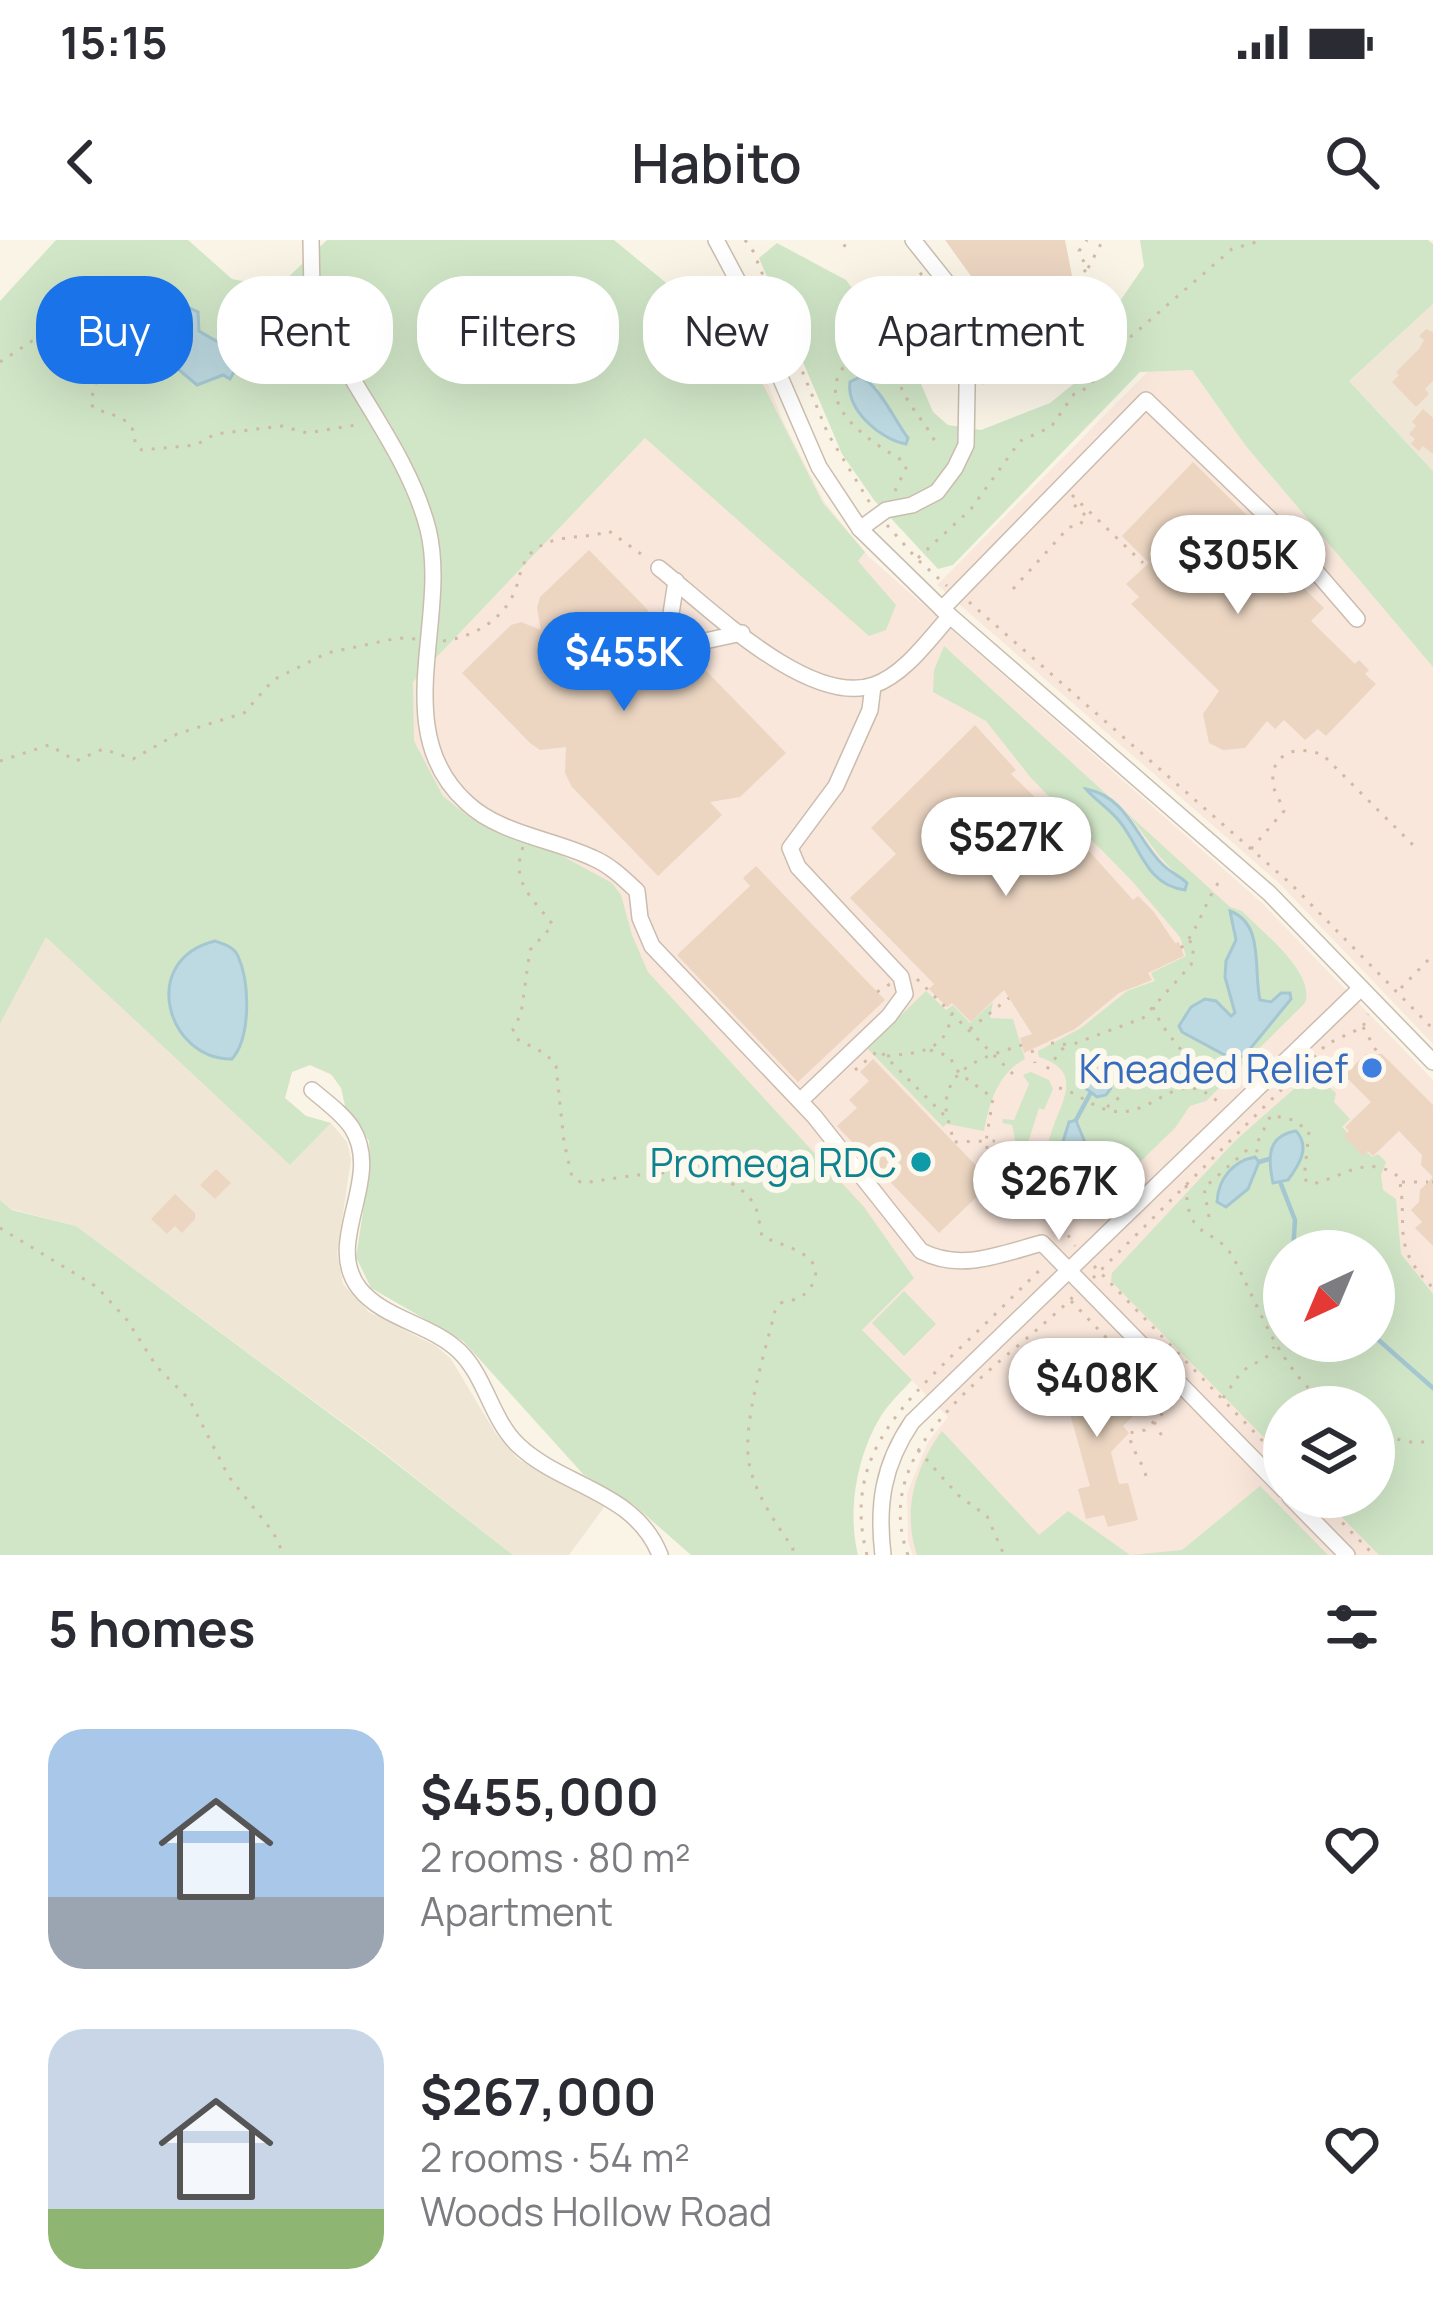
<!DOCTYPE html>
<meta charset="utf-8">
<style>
:root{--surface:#fff;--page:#f7f7f7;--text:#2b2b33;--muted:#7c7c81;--accent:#1a73e8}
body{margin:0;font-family:Manrope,sans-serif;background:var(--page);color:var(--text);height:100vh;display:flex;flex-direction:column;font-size:45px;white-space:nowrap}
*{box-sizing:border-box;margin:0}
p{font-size:39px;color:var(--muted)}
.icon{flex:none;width:66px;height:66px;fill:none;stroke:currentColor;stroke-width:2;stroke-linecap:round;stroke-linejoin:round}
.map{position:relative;height:1315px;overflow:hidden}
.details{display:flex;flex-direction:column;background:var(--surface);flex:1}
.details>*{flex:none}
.banner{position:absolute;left:36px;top:36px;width:1362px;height:108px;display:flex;gap:24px}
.needle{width:78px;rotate:224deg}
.tools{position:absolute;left:1263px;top:990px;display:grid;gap:24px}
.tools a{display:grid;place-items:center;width:132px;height:132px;border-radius:50%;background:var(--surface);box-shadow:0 12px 48px #0002;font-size:60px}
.price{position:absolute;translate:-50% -102px;padding:0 27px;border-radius:42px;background:#fff;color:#222;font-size:39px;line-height:78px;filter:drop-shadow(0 3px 6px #0008)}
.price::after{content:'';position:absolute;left:50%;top:72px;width:36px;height:27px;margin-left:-18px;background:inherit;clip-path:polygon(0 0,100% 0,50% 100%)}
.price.active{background:var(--accent);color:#fff}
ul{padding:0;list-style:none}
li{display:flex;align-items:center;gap:36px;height:300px;padding:0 48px}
li span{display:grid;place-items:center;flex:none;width:336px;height:240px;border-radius:36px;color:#555}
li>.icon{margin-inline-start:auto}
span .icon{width:144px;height:144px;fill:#fffc;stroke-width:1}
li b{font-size:51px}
h2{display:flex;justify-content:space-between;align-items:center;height:144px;padding:0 48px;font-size:51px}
.pill{padding:0 42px;border-radius:48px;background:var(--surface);box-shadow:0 12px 48px #0002;font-size:42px;line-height:108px}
.pill.active{background:var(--accent);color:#fff}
.status{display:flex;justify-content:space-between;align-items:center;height:84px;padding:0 60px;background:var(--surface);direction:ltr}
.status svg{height:33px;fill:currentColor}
header{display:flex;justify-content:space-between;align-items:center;height:156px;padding:0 48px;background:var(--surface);font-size:54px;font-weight:600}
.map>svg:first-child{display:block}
.residential{fill:#f0e6d6}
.commercial{fill:#f9e7dc;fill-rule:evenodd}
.green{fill:#d1e6c7;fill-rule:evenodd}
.water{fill:#bdd9e1;stroke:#a5c7d2;stroke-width:3}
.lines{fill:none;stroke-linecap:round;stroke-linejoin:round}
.stream{stroke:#a5c7d2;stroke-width:4.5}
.building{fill:#ecd6c2}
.minor-casing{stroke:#cabdae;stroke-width:18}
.path{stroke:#d1baa5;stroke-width:3;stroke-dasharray:3 9;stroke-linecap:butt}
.minor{stroke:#fff;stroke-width:15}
.shop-dot{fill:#3f7fe0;stroke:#fdf8ed;stroke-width:4.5}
.culture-dot{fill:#0f9aa8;stroke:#fdf8ed;stroke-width:4.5}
.labels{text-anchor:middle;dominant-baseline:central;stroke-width:12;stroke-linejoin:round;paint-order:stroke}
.shop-label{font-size:39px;fill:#366cbe;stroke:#fdf8ed;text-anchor:end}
.culture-label{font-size:39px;fill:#0d838f;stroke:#fdf8ed;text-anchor:end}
</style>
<div class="status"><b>15:15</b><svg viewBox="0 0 49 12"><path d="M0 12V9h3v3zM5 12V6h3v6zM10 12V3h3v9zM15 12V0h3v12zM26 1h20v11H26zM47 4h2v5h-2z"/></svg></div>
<header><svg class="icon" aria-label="back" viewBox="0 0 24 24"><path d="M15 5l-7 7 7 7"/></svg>Habito<svg class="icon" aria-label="search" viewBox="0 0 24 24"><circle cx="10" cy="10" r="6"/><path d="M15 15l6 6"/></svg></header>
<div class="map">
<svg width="1433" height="1315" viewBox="0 0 1433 1315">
<rect width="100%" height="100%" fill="#faf4e7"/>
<g class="residential">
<path d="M1433,64V231L1349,141Z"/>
<path d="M46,696L291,924L331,883L347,902L351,920L337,1013L343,1044L369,1072L436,1106L451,1119L496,1194L518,1219L605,1266L569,1315H513L375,1206L76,986L11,969L0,960V784Z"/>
</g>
<g class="commercial">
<path d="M735,66L785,185L824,261L868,316L1261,662L1433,840V1315H913L908,1302L907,1253L928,1202L948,1177L862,1090L310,825L292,832L285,858L306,876L331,883L290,925L112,759L645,198ZM1284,1011H1374V1101H1284ZM1284,1167H1374V1257H1284Z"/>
<path d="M1174,105L1245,205L1433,427V804L1279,643L937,345Z"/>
</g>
<g class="green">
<path d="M56,0H188L232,39L277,48L327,0H614L744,107L823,263L865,312L858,321L896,365L886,390L869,396L645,198L413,442L414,501L443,556L470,578L513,599L553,611L612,643L621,655L632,695L648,732L864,967L914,1038L862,1090L912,1140C902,1151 889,1163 881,1176C857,1215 847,1271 858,1315H691L634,1265L583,1234L463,1101L371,1048L356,1017L370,927L369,901L346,870L341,848L331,834L310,825L292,832L285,858L306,876L331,883L290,925L46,697L0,784V61ZM167,91H199L235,112L163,110Z"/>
<path d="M1140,0H1428L1433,4V64L1349,141L1433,231V427L1245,205L1192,130L1140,132L953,325L938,329L874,260L842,214L759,18L777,3L846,40L879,84L893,114L918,137L933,172L948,185L981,190L1050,163L1092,129L1096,96L1144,26ZM877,147L884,167L908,198H885L853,161Z"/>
<path d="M944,406L1230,667L1242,671C1262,692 1316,733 1305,763L1206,861L1190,866L1175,888L1111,950L1102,952C1088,940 1071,926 1051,934C1030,887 1104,838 1039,817L1038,811L1081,788L1127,751L1155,741L1151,733L1186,716L1180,697L1132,641L1031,538L986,481L933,452L934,430ZM1086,549C1133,557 1147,615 1184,639L1158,638L1145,626L1125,587ZM1236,700L1257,707L1254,734L1259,760L1271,762L1222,812L1179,786L1191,767L1232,777L1236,773L1226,721ZM1069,882H1079L1090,915L1082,922L1070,923L1061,908Z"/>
<path d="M926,751L946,770L953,765L970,783L993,762L990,778L1013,779L1025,819C998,833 989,863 984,891L947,884L943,887L867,808Z"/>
<path d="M1031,832L1049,840L1053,849L1044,870L1039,868L1026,909L1032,910L1035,933L1027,939L1010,926L1019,918L1012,885L1002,883L1003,879L1014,880L1029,844L1023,835Z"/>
<path d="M1303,841L1316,846L1322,841L1336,853L1334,862L1350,879L1342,887L1372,917L1378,914L1386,922L1381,935L1383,950L1396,959L1401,1014L1433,1054V1315H1379L1322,1257H1374V1167H1284V1218L1111,1041L1112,1033L1235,901ZM1284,1011H1374V1101H1284Z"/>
<path d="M0,960L12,970L76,986L375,1207L513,1315H0Z"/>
<path d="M904,1051L936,1084L904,1116L872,1083Z"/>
<path d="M942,1191L1039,1295L1068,1271L1130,1315H917C902,1271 915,1227 942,1191Z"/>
<path d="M1260,1246L1328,1315H1131L1182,1310Z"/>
</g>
<g class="water">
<path d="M167,66H185L198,72L199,91L235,112L241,120L230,139L223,135L197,145L172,124L163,110L167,91L160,79Z"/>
<path d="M860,137C878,143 895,181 908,198L906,204C881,200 846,170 850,142Z"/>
<path d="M1086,549C1128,557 1136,599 1163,625C1170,632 1180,636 1187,643L1185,650C1146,645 1141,608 1120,582C1110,569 1095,560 1086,549Z"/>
<path d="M1230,671C1265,684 1253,730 1260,760L1271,762L1281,753H1290L1291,759L1245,815L1234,820L1182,792L1179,786L1191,767L1205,759L1216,761L1231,776L1235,773L1225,737L1226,721L1236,700Z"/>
<path d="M215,701C224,704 234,707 238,716C250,743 251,797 232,819C167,820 138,720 215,701Z"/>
<path d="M1084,824L1094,838L1109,842L1111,848L1106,855L1097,857L1080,844L1077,827Z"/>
<path d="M1076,880L1090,915L1082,922L1070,923L1061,908L1069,882Z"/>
<path d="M1296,891C1311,907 1299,925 1288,940L1273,943C1268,919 1266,896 1296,891Z"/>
<path d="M1255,917L1259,922L1248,949L1226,967L1217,962C1218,939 1233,921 1255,917Z"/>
</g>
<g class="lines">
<g class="stream">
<path d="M1076,880L1090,854"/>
<path d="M1259,922L1269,919"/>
<path d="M1281,944L1295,980L1293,1011"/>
<path d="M1374,1096L1433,1148"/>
</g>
</g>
<g class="building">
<path d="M945,0H1065L1076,56L1046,62L1052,89L1035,93L1029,65L1017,67L997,39L981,50Z"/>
<path d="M1426,89L1433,92V141L1425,149L1429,154L1416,167L1392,142L1399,135L1396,132L1419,109L1424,100L1419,96Z"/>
<path d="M1423,169L1433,178V214L1423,206L1419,211L1411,204L1415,199L1409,194L1416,186L1412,182Z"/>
<path d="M1193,222L1268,296L1259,304L1324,368L1311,381L1355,424L1359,420L1369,430L1365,434L1376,444L1326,496L1318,489L1305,500L1284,480L1275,489L1267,481L1245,508L1223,510L1209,503L1203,474L1219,451L1131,364L1139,357L1126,344L1149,323L1122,296Z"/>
<path d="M589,310L647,369L653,379L655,408L679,407L688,412L786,513L740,557L710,562L722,575L658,636L572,547L565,533L566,507L540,510L530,503L462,433L511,385L521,382L541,390L537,368L540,357Z"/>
<path d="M975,485L1016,530L1011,534L1081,602L1133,660L1138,656L1154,672L1175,703L1179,702L1184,716L1148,733L1152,740L1119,753L1075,789L1024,813L1020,798L1032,794L1004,750L971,782L952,763L947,767L929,749L934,744L850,658L896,614L871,588Z"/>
<path d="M756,626L885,760L798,842L677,715L750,646L743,638Z"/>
<path d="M1366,814H1382L1433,865V937L1421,925L1422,915L1399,891L1373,916L1368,911L1363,916L1344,896L1349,891L1345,887L1371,862L1344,835Z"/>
<path d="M873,819L992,942L939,993L837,886L857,868L849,860L869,841L860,832Z"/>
<path d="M216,929L231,943L215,959L200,945Z"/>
<path d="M1433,937V1006L1415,988L1422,982L1411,970L1419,962L1420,950Z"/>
<path d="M175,954L195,973V979L182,993L175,986L167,994L151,979Z"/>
<path d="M1057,1122L1070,1134L1081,1124L1096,1132L1137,1172L1123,1186L1129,1193L1111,1212L1119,1244L1128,1243L1138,1280L1108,1287L1104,1275L1086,1279L1078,1249L1090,1246L1066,1159L1059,1166L1047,1155L1058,1144L1047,1132Z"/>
</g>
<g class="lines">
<defs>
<g id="minor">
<path d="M311,0L312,52L319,76C351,149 408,212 428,289C450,378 387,491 467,563C500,594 553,599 593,618C610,625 624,639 637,651L640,678L652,706L814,876L921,1011C961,1032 1001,1014 1042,1003L1284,1250"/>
<path d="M716,0L741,47L819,227L860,289L942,369L1269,653L1433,822"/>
<path d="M860,289L886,270L912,265L937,252L955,228L966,205L968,92L952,49L913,0"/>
<path d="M659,328C708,367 810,468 874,445C905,434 929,399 950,376"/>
<path d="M676,341L669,387L700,402L742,393"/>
<path d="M942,369L1146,160L1274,283L1357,379"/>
<path d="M312,850C326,862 342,873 352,888C384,939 323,1001 359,1048C383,1079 431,1084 459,1111C486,1137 491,1179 518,1205C562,1247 635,1251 660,1315"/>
<path d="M800,861L889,776L905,754L901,737L798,627L790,608L836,546L870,470L873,446"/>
<path d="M1290,1257L1347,1315"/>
<path d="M883,1315C877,1264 883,1225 912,1182L1361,748"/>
</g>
</defs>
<use href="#minor" class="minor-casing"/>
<g class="path">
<path d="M745,0L753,11L828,194L870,263"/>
<path d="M844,7L847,0"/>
<path d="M1088,28L1103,0"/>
<path d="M902,51L923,32"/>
<path d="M1029,96L1052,91L1079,64V36L1087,29L1079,11L1087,0"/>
<path d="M0,122L32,101L95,72C115,93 97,135 91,161L93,168C116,177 136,177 135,205L142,210L196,205L215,194L282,186L307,193L362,184"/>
<path d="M982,143L1005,136L1035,120"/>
<path d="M901,147C910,169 927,183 937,206"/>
<path d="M895,251L906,228L903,221C875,204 814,168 843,128L874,125L900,145L924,126"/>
<path d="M1072,255L1143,323"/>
<path d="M887,285L917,319L947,346"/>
<path d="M918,318L971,269L1020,201L1051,187L1074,154L1089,147L1113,112L1232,9L1263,0"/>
<path d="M1013,349L1069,287L1078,286L1087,277L1069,260"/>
<path d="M969,362L1291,644L1433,789"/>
<path d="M443,401C474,397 505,379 516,348C521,333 522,318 537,308C560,293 585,300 609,291L648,319"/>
<path d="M0,521L49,505L76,521L103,509L133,519L177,494L244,473L273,440L327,413L398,398L416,399"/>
<path d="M523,607C510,643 533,658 553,685L530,710L521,774L513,789L515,798L546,814L556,826L564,902L572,937L582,943C631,937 718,915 752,961C759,970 759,985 762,996C780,1006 827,1013 813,1043C806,1058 794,1060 780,1063L775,1071C765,1112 742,1183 749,1223C755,1254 776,1284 793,1308L792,1315"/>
<path d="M1251,609L1284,571C1281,561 1273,552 1273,542C1270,511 1302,504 1324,516L1418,610"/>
<path d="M1181,708C1199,690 1205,660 1221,639"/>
<path d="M917,739L1014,835"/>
<path d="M1401,748L1433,715"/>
<path d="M877,752L890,744"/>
<path d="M1153,767C1165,798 1192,815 1203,847"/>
<path d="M1363,787L1378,814"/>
<path d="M970,789L1009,758"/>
<path d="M1051,803L1071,805L1143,778L1191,725L1194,706L1189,700"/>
<path d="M1022,805C992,815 950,823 946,862C945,876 952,889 953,902L986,901C993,960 1009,937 1035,973"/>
<path d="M930,810L949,816L959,833L993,858L986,901H995"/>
<path d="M1032,810L1035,823"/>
<path d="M887,816C917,813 947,812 951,775"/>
<path d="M1047,829L1064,807"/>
<path d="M855,830L879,810L946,877"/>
<path d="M1059,848C1077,852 1093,868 1112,871C1155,879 1177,823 1218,862"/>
<path d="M1107,867L1121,856"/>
<path d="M1402,942H1428"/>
<path d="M1432,942H1433"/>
<path d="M1186,945C1187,1005 1215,984 1234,1019C1262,1073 1279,1129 1330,1167"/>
<path d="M1055,975L1075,1006"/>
<path d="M1209,977L1204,948L1248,909L1257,911L1256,905L1271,875L1293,880L1309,891L1304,939L1312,944C1344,937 1367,913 1399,937C1409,989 1389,1004 1433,1048"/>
<path d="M0,988L97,1047L127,1080L157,1127L189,1159L229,1237L273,1292L284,1315"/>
<path d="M1094,1026L1284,1223"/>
<path d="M1093,1038L1327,804L1363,787L1368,774"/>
<path d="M1071,1061L1171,1165L1145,1190L1129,1193C1131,1212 1145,1223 1147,1242"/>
<path d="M1223,1158L1242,1131L1268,1116L1274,1107"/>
<path d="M1154,1182L1162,1196"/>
<path d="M1374,1194L1410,1202H1433"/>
<path d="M918,1210L958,1255L987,1276L1004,1315"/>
<path d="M1317,1257L1374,1315"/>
<path d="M867,1315C842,1219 900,1167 962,1106C990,1080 1016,1053 1043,1027"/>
<path d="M908,1315C866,1202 1005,1125 1073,1057"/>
</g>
<use href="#minor" class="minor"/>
</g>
<circle class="shop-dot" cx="1372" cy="828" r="12"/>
<circle class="culture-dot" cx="921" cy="922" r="12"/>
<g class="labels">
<g class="shop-label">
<text x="1348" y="828">Kneaded Relief</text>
</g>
<g class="culture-label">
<text x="897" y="922">Promega RDC</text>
</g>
</g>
</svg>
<div class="tools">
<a><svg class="needle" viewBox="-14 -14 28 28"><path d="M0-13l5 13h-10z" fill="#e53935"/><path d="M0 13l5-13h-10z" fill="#7c7c81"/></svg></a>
<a><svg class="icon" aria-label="layers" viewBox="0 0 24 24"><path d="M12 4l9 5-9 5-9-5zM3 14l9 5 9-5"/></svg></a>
</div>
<b class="price" style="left:1238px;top:377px">$305K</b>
<b class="price active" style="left:624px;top:474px">$455K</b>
<b class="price" style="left:1006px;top:659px">$527K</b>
<b class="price" style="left:1059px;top:1003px">$267K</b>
<b class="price" style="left:1097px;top:1200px">$408K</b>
<div class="banner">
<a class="pill active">Buy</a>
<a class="pill">Rent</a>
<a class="pill">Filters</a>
<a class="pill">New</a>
<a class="pill">Apartment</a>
</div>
</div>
<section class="details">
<h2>5 homes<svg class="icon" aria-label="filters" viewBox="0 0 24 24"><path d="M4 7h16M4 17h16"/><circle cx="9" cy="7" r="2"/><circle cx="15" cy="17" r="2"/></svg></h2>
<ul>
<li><span style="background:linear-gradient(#a9c7e8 70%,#9aa5b1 0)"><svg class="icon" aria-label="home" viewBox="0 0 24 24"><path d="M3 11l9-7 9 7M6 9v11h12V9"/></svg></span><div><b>$455,000</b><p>2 rooms · 80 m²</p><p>Apartment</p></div><svg class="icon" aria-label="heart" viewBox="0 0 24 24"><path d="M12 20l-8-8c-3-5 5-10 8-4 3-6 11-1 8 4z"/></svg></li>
<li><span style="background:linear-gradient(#c9d6e8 75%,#8fb573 0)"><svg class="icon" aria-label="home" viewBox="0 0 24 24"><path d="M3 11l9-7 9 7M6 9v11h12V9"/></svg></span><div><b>$267,000</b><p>2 rooms · 54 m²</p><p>Woods Hollow Road</p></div><svg class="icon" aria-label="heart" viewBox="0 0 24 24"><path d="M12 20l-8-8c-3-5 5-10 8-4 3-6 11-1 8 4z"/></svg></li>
</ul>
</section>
